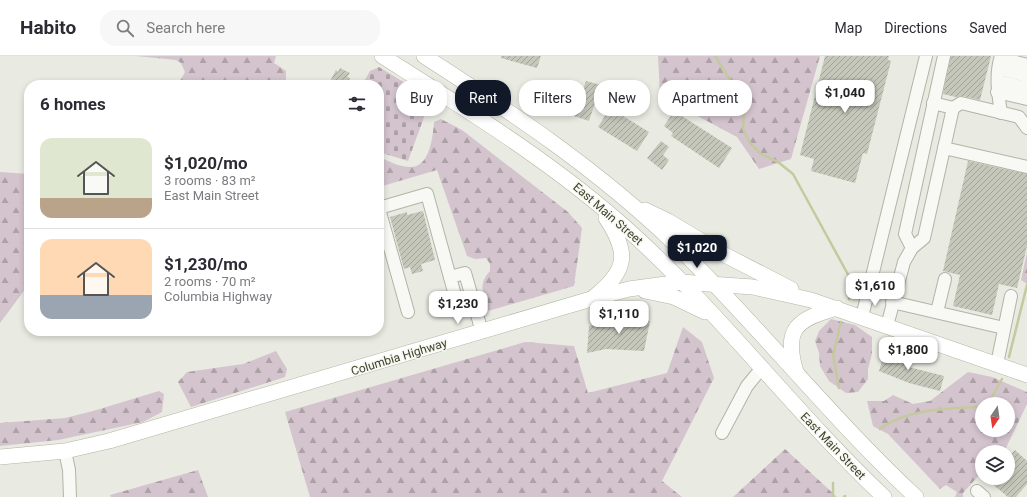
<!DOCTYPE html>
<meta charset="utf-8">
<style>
:root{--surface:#fff;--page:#f7f7f7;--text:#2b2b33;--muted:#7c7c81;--line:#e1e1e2;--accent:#111827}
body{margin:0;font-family:Roboto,sans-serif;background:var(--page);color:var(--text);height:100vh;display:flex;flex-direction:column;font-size:15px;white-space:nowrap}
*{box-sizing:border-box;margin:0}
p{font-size:13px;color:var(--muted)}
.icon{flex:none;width:22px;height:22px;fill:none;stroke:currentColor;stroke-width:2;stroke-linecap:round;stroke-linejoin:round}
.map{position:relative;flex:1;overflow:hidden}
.panel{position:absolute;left:24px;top:24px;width:360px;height:256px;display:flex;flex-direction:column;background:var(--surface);border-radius:16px;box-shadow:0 2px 6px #0003}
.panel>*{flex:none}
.hud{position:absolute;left:396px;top:24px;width:380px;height:36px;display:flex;gap:8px}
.needle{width:26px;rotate:193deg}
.fabs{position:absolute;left:975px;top:341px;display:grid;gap:8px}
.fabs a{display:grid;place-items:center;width:40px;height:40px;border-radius:50%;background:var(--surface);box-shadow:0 2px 6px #0003;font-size:20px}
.price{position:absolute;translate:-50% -34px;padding:0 9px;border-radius:8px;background:#fff;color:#222;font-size:13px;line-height:26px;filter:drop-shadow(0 1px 2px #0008)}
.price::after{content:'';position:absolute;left:50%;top:24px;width:12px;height:9px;margin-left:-6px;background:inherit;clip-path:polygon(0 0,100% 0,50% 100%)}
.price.current{background:var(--accent);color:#fff}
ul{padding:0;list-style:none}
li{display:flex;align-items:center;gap:12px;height:100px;padding:0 16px}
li+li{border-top:1px solid var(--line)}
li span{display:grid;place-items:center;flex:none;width:112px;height:80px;border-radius:12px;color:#555}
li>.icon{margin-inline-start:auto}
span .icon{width:48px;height:48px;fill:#fffc;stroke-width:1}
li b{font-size:17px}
h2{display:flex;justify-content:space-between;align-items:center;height:48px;padding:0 16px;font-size:17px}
.tag{padding:0 14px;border-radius:16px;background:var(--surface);box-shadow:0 2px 6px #0003;font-size:14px;line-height:36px}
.tag.current{background:var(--accent);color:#fff}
header{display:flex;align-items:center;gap:24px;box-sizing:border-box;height:56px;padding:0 20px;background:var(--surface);border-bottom:1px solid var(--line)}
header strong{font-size:19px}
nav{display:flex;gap:22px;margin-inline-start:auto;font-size:14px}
.search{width:280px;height:36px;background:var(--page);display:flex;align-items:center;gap:10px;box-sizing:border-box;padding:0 14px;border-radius:16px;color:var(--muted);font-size:15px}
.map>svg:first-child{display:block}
.forest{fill:url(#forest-firs);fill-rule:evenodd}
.cemetery{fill:url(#cemetery-stones)}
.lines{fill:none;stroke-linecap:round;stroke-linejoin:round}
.stream{stroke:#c4ca9e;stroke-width:2.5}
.building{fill:url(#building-hatch)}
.minor-casing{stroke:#b2b4a7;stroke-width:14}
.major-casing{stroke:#b2b6a2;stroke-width:16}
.minor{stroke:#f8f9f5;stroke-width:12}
.major{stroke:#fff;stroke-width:15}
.labels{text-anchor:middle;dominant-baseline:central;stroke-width:3;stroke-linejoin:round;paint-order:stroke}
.street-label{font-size:12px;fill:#3c422a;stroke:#f7f8f2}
</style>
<header>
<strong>Habito</strong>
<div class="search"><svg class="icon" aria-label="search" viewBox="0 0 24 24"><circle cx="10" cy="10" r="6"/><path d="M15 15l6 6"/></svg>Search here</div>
<nav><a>Map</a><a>Directions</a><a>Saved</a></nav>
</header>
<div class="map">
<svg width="1027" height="441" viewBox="0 0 1027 441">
<defs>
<pattern id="forest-firs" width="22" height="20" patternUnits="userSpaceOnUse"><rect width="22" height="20" fill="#d4c4ce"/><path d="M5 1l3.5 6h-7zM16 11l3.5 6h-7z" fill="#ada1a7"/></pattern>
<pattern id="cemetery-stones" width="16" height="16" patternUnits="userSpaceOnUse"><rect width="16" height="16" fill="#d4c4ce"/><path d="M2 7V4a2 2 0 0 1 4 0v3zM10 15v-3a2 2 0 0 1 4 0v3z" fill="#ada1a7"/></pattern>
<pattern id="building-hatch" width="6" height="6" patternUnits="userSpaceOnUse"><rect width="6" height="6" fill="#c4c7ba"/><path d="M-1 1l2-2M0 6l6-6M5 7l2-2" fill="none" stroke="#a0a397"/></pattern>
</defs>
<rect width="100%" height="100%" fill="#e9eae2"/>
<g class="forest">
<path d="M136,0H276L274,7L286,15V29H174L180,25L185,16L181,7L176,4Z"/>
<path d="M658,0H820L791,103L759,113L737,81L660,40Z"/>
<path d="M441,63L462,74L568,156L582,172L574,230L488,255C484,239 477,229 490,215V208L486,202L475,203L467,200L437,114L379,131V101C389,105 401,112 412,111C430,110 433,79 434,66Z"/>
<path d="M0,116L29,118V228L0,267Z"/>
<path d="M1027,196V228L1021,224Z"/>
<path d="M831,263L855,269L872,281V298L868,313V323L858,336L846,337L829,325L820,310L819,297L815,285L819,275Z"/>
<path d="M683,271L702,286L714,322L662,425L682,441H310L285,356L525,286L574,290L588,337L667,317Z"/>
<path d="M276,295L287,313L285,321L191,351L178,326L187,316L243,308Z"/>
<path d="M968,316L992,321L1027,336V348L1005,394L1002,396H982V416L963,437V441H955L957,436L946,429L940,433L888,378L873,370L867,345H884L893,339L913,348L930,345ZM982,348H1008V374H982Z"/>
<path d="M159,335L164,338L162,356L143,366L58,384L0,390V367L65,362L93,355Z"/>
<path d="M785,393L837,441H733Z"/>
<path d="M198,414L208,441H111L110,439Z"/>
</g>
<path class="cemetery" d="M379,11L428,41L430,45L408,105L379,96V29H362L370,15Z"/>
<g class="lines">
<g class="stream">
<path d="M715,0L741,41L744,55L743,73L750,87L761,98L778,106L793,118L851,224L852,235L849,243"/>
<path d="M1009,301L1027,229"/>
<path d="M839,332L833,299L841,266"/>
<path d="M988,348L1002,323"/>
<path d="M880,373C906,353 950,352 982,351"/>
<path d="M833,441V427"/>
<path d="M844,441L845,440"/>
</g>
</g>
<g class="building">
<path d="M501,0H541L537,12L501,2Z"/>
<path d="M825,0H889L888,4L891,5L867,98L863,97L855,127L811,115L814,103L800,99Z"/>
<path d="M951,0H991L980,44L963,40L956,41L943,38Z"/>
<path d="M340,12L350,17L347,21L350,22L347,29H328L336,14L338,16Z"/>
<path d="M586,25L601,29L589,65L574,60Z"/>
<path d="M610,52L649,76L637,95L598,71Z"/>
<path d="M674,55L732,92L719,112L671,80L673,77L664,70Z"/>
<path d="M661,85L669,91L663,99L669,104L662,114L647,102Z"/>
<path d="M968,105L1027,118V190L1017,232L999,228L992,259L953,250L960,219L943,215Z"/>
<path d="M423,155L435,204L421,208L423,215L412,218L410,211L404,213L390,161L407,156V159Z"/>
<path d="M630,261L650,265L644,295L606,293L587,297L589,270Z"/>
<path d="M887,290L909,298L905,310L944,320L940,335L909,327L879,315Z"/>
<path d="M1015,394L1027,405V428L1016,441H1008L985,422H1008V402Z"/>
</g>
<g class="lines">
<defs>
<g id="minor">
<path d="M1001,0C995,18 998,38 1001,57"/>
<path d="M1001,2L1027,9"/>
<path d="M999,13L1027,20"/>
<path d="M998,25L1027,32"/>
<path d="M997,36L1027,43"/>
<path d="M953,52L961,47L1019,61L1027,72"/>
<path d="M944,92L1027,111"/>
<path d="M379,152L427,138L456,243"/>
<path d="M379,153L408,256"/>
<path d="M912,192L924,182L953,52L933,47"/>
<path d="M450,221L465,217L482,276"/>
<path d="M892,246L1004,272"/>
<path d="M937,256L945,223"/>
<path d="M862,261L926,0"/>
<path d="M887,270L904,206L912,192L905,178L944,0"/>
<path d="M997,308L1011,240"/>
<path d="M722,377L747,330L761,313"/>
<path d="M65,395L69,414L70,441"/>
<path d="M977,435L984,441"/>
</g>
<g id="major">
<path d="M382,0C467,54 552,106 627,173C719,255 794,356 884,441"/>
<path d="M424,0C514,58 597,113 674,187C758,269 830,361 916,441"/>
<path d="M645,154L668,165L725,199L791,233"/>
<path d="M645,235L674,241L705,256"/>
<path d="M594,241C628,214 629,197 606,162"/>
<path d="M796,316C783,272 797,263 837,252"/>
<path d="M0,401L65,395L109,385L591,243L629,233L681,226L753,231L811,244L1027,319"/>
</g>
</defs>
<use href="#minor" class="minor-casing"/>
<use href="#major" class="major-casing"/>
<use href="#minor" class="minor"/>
<use href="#major" class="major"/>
</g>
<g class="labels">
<g class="street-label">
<text transform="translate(608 158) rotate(41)">East Main Street</text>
<text transform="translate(399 301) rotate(-17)">Columbia Highway</text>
<text transform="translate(833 390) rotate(46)">East Main Street</text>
</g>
</g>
</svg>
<div class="fabs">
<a><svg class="needle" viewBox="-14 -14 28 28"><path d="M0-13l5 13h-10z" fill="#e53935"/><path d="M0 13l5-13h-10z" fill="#7c7c81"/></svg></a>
<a><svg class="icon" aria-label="layers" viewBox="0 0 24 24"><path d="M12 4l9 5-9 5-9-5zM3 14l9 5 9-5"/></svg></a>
</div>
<b class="price" style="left:845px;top:58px">$1,040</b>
<b class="price current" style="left:697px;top:213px">$1,020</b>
<b class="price" style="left:875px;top:251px">$1,610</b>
<b class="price" style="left:458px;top:269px">$1,230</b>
<b class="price" style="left:619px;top:279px">$1,110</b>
<b class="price" style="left:908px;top:315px">$1,800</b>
<div class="hud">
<a class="tag">Buy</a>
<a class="tag current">Rent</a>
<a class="tag">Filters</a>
<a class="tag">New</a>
<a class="tag">Apartment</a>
</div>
<section class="panel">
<h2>6 homes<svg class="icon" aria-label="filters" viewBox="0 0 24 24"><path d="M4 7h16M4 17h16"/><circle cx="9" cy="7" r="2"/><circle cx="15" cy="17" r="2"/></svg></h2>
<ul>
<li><span style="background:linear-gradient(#dfe7d0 75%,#b9a48a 0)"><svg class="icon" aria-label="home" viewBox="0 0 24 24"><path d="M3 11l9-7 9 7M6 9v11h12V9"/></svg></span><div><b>$1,020/mo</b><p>3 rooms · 83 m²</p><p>East Main Street</p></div></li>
<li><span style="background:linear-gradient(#ffd9b3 70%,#9aa5b1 0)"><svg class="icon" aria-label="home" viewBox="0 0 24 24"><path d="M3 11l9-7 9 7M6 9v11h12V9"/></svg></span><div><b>$1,230/mo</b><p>2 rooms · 70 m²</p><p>Columbia Highway</p></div></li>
</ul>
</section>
</div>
